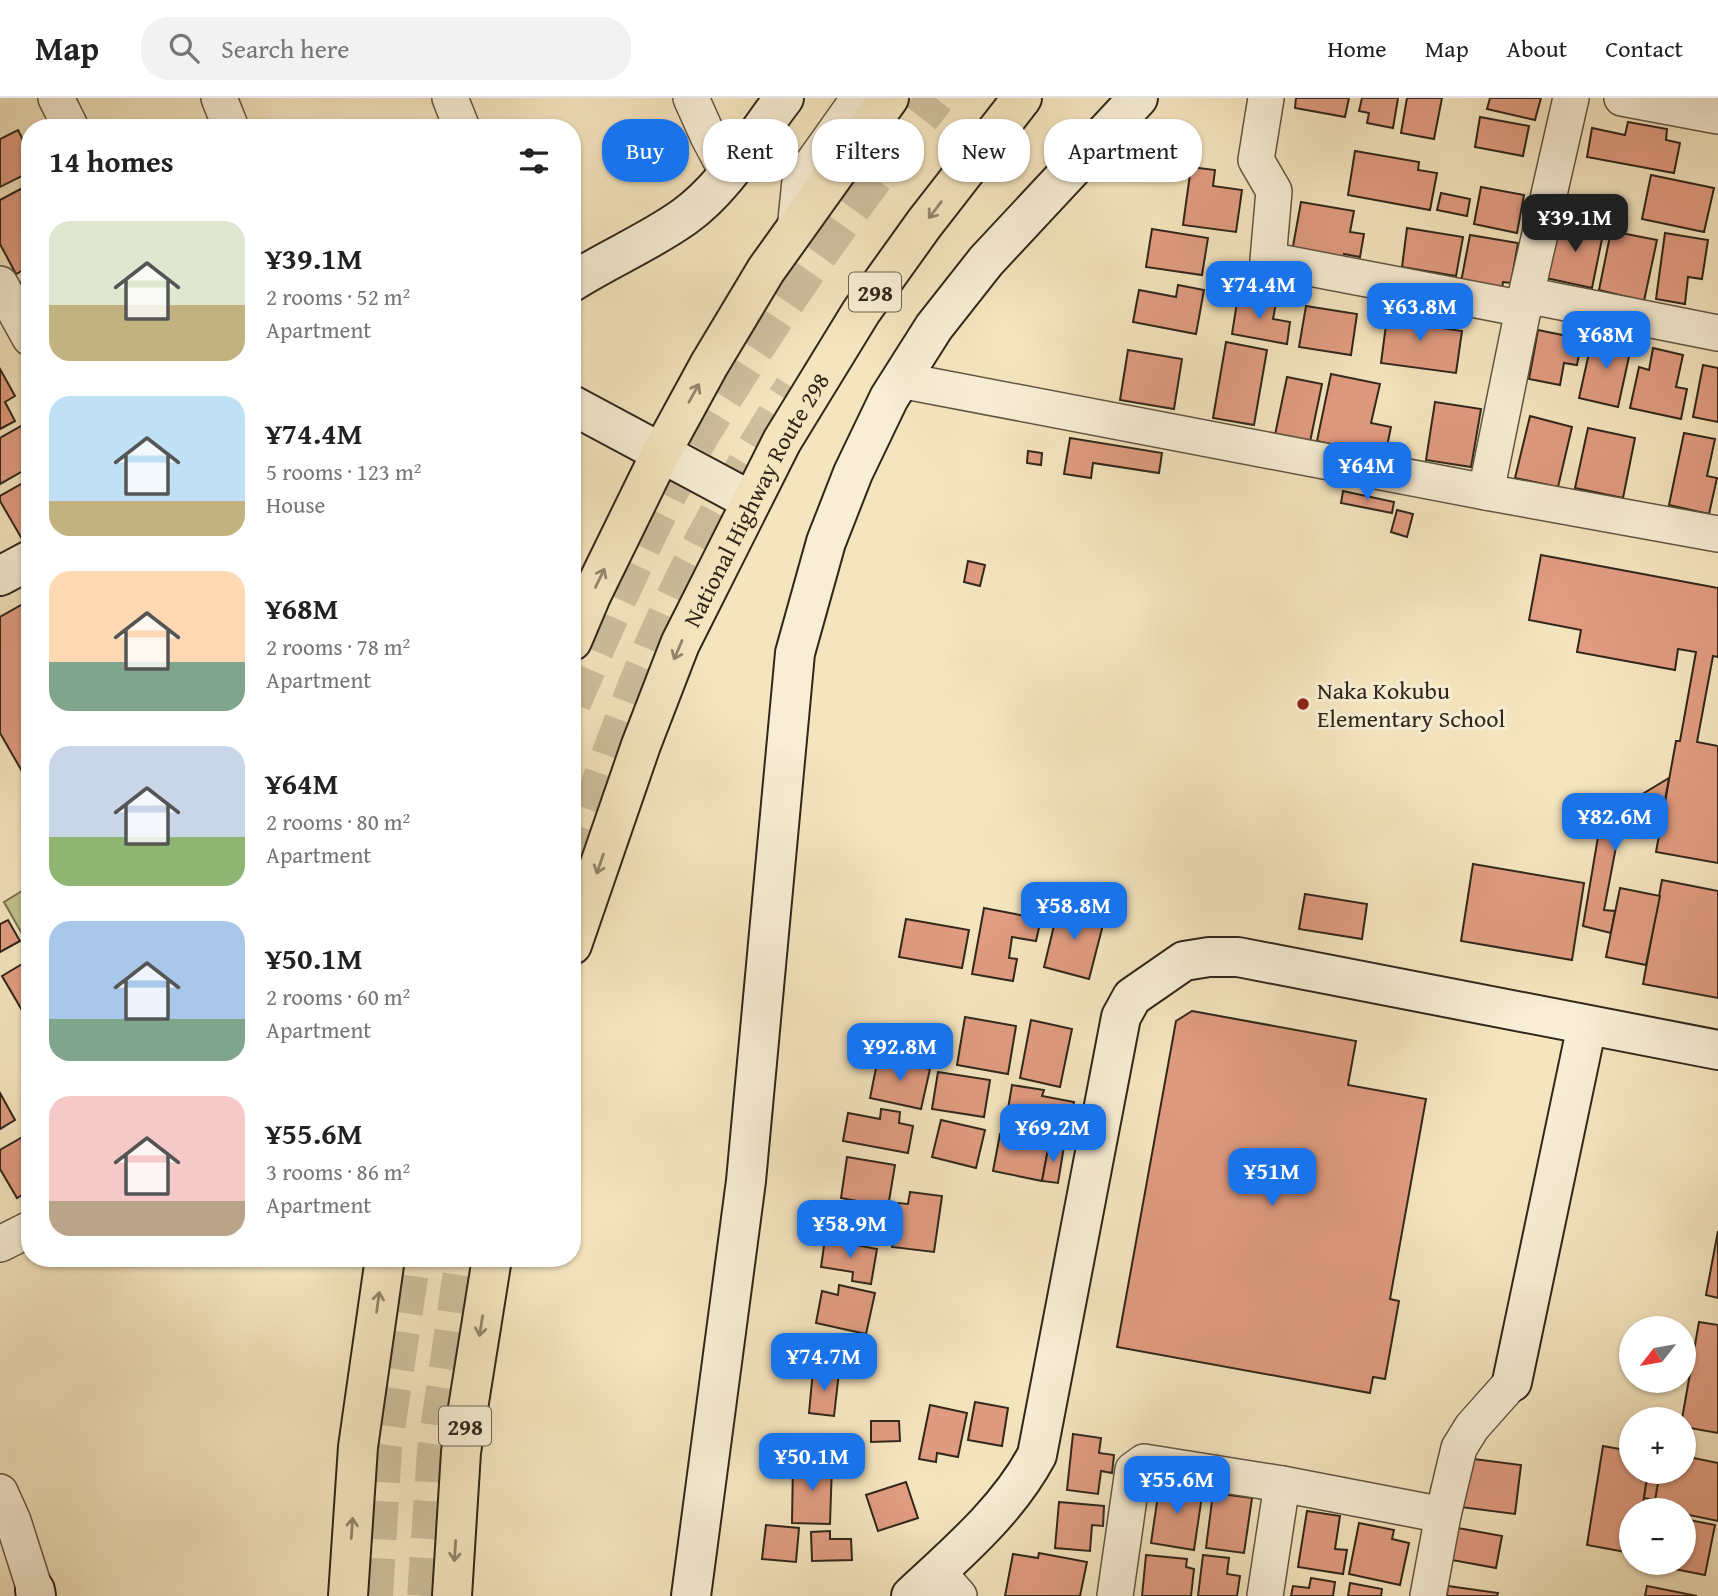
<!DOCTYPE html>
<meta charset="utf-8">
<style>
:root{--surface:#fff;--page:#f2f2f2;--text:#222;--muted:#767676;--line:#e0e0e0;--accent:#1a73e8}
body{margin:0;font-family:"Gentium Book Plus",serif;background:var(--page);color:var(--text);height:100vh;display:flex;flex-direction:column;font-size:26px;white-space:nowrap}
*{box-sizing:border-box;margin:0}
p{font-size:23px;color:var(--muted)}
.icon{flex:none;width:38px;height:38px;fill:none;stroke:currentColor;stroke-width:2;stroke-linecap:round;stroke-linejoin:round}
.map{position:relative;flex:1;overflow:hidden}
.details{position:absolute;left:21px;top:21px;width:560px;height:1148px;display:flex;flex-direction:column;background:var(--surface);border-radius:28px;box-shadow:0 2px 5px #0004}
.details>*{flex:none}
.top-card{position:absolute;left:602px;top:21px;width:665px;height:63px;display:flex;gap:14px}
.needle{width:46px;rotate:239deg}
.fabs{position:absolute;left:1619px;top:1218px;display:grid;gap:14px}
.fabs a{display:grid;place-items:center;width:77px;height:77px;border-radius:50%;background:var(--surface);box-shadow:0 2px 5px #0004;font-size:35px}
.price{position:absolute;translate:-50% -60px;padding:0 16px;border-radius:14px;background:var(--accent);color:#fff;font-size:23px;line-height:46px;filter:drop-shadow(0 2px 4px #0008)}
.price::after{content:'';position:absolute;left:50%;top:42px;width:21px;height:16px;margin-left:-10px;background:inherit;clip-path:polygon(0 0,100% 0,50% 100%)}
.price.active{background:#222;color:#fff}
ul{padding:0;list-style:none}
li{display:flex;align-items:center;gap:21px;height:175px;padding:0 28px}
li span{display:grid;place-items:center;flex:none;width:196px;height:140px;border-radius:21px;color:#555}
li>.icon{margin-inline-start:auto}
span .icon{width:84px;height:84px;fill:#fffc;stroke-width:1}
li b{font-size:30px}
h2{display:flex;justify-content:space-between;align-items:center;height:84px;padding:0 28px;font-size:30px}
.pill{padding:0 24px;border-radius:28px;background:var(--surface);box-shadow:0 2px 5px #0004;font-size:24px;line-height:63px}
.pill.active{background:var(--accent);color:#fff}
header{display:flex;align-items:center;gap:42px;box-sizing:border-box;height:98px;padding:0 35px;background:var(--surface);border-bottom:2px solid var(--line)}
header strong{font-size:33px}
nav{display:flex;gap:38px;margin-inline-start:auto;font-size:24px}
.search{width:490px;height:63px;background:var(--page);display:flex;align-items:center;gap:18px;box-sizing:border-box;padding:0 24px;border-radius:28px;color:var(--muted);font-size:26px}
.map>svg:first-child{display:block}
.green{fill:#c2c28e;stroke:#7a7454;stroke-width:2}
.building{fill:#e19c81;stroke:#31271a;stroke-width:2}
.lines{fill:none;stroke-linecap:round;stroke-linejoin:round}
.highway-tunnel{stroke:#cebf9e;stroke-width:38;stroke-dasharray:38 19;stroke-linecap:butt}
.street-casing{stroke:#625643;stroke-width:38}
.secondary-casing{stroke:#31271a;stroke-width:42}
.highway-casing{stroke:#31271a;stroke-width:42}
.street{stroke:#f8eed5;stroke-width:35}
.secondary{stroke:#f8eed5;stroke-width:38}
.highway{stroke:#f5e5bf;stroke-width:38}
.oneway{stroke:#93866c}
.poi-dot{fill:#8f2418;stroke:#f8eed5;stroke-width:2.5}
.labels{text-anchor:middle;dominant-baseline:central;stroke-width:6;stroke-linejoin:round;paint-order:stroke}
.shield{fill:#f8eed5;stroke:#6d6352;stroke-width:2}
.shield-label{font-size:23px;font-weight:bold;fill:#31271a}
.street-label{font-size:24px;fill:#31271a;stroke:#f8eed5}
.poi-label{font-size:24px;fill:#31271a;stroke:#f8eed5;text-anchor:start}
</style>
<header>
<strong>Map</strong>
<div class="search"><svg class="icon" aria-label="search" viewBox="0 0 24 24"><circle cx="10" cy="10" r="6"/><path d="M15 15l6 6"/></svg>Search here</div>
<nav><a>Home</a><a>Map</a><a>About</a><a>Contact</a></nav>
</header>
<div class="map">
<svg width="1718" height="1498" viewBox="0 0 1718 1498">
<rect width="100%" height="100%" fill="#f5e5bf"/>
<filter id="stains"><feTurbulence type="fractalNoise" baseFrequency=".00286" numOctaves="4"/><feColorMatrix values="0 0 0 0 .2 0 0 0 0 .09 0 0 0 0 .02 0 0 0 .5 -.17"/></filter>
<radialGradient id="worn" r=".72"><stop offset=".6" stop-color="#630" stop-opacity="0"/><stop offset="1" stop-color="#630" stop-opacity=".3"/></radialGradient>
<path class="green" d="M30,788V850L4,804Z"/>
<g class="building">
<path d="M1296,0H1349L1345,19L1295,10Z"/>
<path d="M1362,0H1398L1393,30L1367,25L1369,15L1359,13Z"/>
<path d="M1407,0H1442L1434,41L1401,35Z"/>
<path d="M1490,0H1541L1535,22L1487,11Z"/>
<path d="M1480,19L1529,28L1523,58L1475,49Z"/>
<path d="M1628,24L1667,31L1666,42L1680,45L1674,75L1587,59L1592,30L1625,37Z"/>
<path d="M18,32L30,56V74L0,89V41Z"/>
<path d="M1355,53L1419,64L1418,72L1437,75L1430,112L1348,97Z"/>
<path d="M1191,69L1215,72L1213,88L1242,92L1236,134L1183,127Z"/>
<path d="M1651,77L1714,90L1704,134L1642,121Z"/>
<path d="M30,86V168L16,176L0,146V102Z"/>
<path d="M1481,89L1524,97L1517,135L1474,126Z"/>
<path d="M1441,95L1470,101L1467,118L1437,112Z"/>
<path d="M1301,104L1354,113L1350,134L1364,136L1360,159L1344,156L1343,163L1292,154Z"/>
<path d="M1558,122L1604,131L1592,190L1546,180Z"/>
<path d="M1407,130L1463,139L1456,178L1402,169Z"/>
<path d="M1152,131L1208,140L1202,177L1146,169Z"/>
<path d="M1611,133L1657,142L1644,203L1599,192Z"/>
<path d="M1665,135L1708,142L1702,181L1688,179L1685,206L1656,201Z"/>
<path d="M1470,137L1518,145L1511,185L1503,184L1502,191L1461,184Z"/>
<path d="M30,180V205L19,185Z"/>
<path d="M1178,187L1204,192L1196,236L1133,224L1139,192L1176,199Z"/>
<path d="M1238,198L1276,205L1273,221L1290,224L1287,246L1232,236Z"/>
<path d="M1306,208L1357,216L1351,257L1299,249Z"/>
<path d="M1388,212L1442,220L1441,230L1462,233L1456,275L1381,265Z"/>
<path d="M1538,232L1582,241L1577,267L1564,265L1560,287L1529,281Z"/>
<path d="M1593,237L1632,245L1618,309L1579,300Z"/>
<path d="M1226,244L1267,252L1254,327L1213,320Z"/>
<path d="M1653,250L1683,257L1676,289L1687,291L1681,321L1630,310L1639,269L1649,272Z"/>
<path d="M1128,252L1182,261L1174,311L1120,302Z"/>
<path d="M1703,267L1718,270V324L1693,319Z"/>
<path d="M0,271L15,298L5,304L15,323L0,331Z"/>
<path d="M1331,276L1380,286L1371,325L1391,329L1385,358L1317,343Z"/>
<path d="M1287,279L1322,286L1310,344L1275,337Z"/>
<path d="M1435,304L1481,311L1471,369L1426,362Z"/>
<path d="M1530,318L1572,329L1558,389L1515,380Z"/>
<path d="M30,323V369L0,386V340Z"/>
<path d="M1588,330L1635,340L1623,400L1575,390Z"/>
<path d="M1684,335L1715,341L1707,378L1717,380L1709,416L1669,407Z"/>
<path d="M1070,340L1162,355L1159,375L1093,365L1091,380L1064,376Z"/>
<path d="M1028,353L1042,355L1041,367L1027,365Z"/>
<path d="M30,381V437L22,441L0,403V398Z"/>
<path d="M1343,393L1394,404L1392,415L1341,405Z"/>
<path d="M1397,412L1413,416L1407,439L1391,434Z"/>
<path d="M1541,457L1718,490V559L1713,558L1697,644L1718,648V765L1656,754L1676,643H1680L1696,554L1678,551L1675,572L1577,554L1581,532L1529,522Z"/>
<path d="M968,463L985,467L980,488L964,484Z"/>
<path d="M30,502V550L27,551L30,557V671L23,675L0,635V519Z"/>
<path d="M1669,680L1664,707L1619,733L1604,812L1615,813L1611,835L1583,828L1601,721Z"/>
<path d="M1473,766L1584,785L1572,862L1461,843Z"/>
<path d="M1662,782L1718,793V900L1643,886Z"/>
<path d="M1620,790L1660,798L1646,867L1606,859Z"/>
<path d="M1305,796L1367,806L1362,841L1299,831Z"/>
<path d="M1059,807L1105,819L1089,881L1044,869Z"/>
<path d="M984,810L1041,821L1036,843L1012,839L1009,860L1017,861L1013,883L972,876Z"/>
<path d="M906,821L969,832L962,870L899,859Z"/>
<path d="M8,822L20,843L0,854V826Z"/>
<path d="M29,862L30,863V926L2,878Z"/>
<path d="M1192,913L1356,943L1348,987L1426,1001L1390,1201L1399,1203L1385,1281L1373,1279L1370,1295L1117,1249L1176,923Z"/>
<path d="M965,919L1016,928L1008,976L957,967Z"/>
<path d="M1031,922L1072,931L1060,989L1020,980Z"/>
<path d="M878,960L930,971L921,1011L870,1000Z"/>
<path d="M938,974L990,982L984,1019L932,1011Z"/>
<path d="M1012,987L1044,992L1042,998L1074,1004L1068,1040L1005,1029Z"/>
<path d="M0,995L15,1022L0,1031Z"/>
<path d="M881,1011L900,1014L899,1025L913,1028L908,1055L843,1043L848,1015L880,1021Z"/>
<path d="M941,1022L985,1032L976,1070L932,1059Z"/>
<path d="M1000,1036L1049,1046L1042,1083L993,1073Z"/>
<path d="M26,1037L30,1044V1092L17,1100L0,1071V1052Z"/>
<path d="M1049,1046L1064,1048L1058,1085L1042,1083Z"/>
<path d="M847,1059L895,1067L888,1109L841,1100Z"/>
<path d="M910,1094L942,1098L934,1154L892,1149L898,1105L908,1106Z"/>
<path d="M831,1111L882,1117L879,1143L828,1137Z"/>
<path d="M1718,1133V1200L1706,1197Z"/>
<path d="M825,1141L877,1151L871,1186L852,1183L853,1174L821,1169Z"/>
<path d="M839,1187L875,1195L866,1236L816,1225L822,1193L838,1197Z"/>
<path d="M1699,1224L1718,1227V1335L1684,1329L1682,1321Z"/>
<path d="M813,1272L839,1274L834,1318L809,1315Z"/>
<path d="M975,1304L1008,1310L1002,1348L968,1342Z"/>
<path d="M930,1307L967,1315L958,1359L937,1355L936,1364L919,1361Z"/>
<path d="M871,1323H899L900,1343L871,1344Z"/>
<path d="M1073,1336L1101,1340L1099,1355L1114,1357L1112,1375L1101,1373L1098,1396L1067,1392Z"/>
<path d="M1603,1348L1631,1353V1374H1648L1642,1412H1631V1455L1587,1447Z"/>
<path d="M1684,1358L1718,1365V1423L1684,1416V1412L1653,1410L1660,1374H1684Z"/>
<path d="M1466,1360L1521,1367L1515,1416L1460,1409Z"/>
<path d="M793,1365L832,1366L830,1426L792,1425Z"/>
<path d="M1648,1374H1660L1655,1402L1644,1400Z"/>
<path d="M906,1384L918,1420L878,1433L866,1397Z"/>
<path d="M1160,1384L1203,1391L1194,1452L1151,1445Z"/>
<path d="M1213,1395L1252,1400L1244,1455L1206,1450Z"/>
<path d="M1059,1404L1104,1408L1103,1428L1092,1427L1090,1453L1055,1450Z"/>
<path d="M1307,1413L1340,1418L1335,1451L1347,1452L1343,1476L1298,1469Z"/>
<path d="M1684,1421L1715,1427L1705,1477L1644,1465H1684Z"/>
<path d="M1359,1425L1394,1432L1392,1441L1409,1445L1400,1487L1349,1476Z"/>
<path d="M766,1427L799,1430L796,1464L762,1461Z"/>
<path d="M1458,1430L1502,1438L1496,1470L1452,1462Z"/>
<path d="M830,1433V1441H851L852,1462L812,1463L811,1434Z"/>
<path d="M1039,1455L1087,1464L1080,1498H1005L1013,1456L1038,1460Z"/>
<path d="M1146,1457L1187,1461L1186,1469L1194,1471L1191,1498H1142Z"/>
<path d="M1203,1457L1229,1460L1227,1476L1240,1478L1237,1498H1198Z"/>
<path d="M1311,1480L1335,1484L1333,1498H1291L1293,1488L1309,1490Z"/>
<path d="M1350,1485L1382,1491L1381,1498H1348Z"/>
<path d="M1448,1488L1498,1495L1497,1498H1447Z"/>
<path d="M1647,1488L1697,1498H1645Z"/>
</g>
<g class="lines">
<g class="highway-tunnel">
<path d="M572,605C611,515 650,423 700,338C771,220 850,108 936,0"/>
<path d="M572,766C602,679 632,592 671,508C706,433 748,361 793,290"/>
<path d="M374,1498L383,1350L412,1160"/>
<path d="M426,1498L436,1353L464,1160"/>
</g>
<defs>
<g id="street">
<path d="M56,0L71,30"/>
<path d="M219,0L231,30"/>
<path d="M450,0L462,30"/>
<path d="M691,0L708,38L728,76"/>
<path d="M1266,0L1256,62L1274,93L1268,162L1524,211"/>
<path d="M1622,0L1718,18"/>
<path d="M795,132L800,83L859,0"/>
<path d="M0,186L30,240"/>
<path d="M1526,197L1718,235"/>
<path d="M900,282L1486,394L1718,436"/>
<path d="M1486,394L1526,197L1571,0"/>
<path d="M0,1146L30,1131"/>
<path d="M0,1394L13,1423L35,1492"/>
<path d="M937,1473L959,1498"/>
<path d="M1115,1498L1133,1372L1144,1364L1282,1386L1443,1417"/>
<path d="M1265,1498L1282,1386"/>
<path d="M1428,1498L1443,1417L1459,1350L1472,1329L1512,1284"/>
</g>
<g id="secondary">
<path d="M572,184C608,161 649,144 684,119C726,89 753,40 784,0"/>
<path d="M572,307L751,403"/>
<path d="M0,478L30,462"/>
<path d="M1512,1284L1587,927"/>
<path d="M35,1492L36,1498"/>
<path d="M691,1498L746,1083L795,555L826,444L853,375L889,300L934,229L986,163L1138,0"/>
<path d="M911,1498C957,1455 1007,1413 1037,1357L1121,919L1132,899L1184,863L1209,859H1238L1718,952"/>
</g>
<g id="highway">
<path d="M572,543L591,498L661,355L709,267L766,172L889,0"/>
<path id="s1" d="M572,847L641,647L680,546L782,343L861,214L924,126L1022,0"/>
<path d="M348,1498L358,1349L385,1160"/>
<path d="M452,1498L461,1354L492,1160"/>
</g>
</defs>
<use href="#street" class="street-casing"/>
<use href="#secondary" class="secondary-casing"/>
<use href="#highway" class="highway-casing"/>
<use href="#street" class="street"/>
<use href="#secondary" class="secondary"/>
<use href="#highway" class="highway"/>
</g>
<defs><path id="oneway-shaft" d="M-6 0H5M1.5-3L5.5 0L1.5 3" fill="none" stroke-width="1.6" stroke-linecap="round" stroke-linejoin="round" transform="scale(1.75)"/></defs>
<g class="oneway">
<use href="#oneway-shaft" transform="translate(935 112) rotate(127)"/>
<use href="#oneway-shaft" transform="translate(694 295) rotate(-61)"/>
<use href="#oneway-shaft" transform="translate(600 480) rotate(-64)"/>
<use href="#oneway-shaft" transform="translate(678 552) rotate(113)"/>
<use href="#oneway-shaft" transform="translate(600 766) rotate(109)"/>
<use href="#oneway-shaft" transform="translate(378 1204) rotate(-82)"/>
<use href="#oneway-shaft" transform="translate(481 1228) rotate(99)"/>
<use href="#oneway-shaft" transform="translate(352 1430) rotate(-86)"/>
<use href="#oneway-shaft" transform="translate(455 1453) rotate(94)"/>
</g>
<circle class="poi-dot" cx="1303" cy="606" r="7"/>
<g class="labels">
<g class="shield">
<rect x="849" y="174.5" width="52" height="39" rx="5"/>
<rect x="439" y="1308.5" width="52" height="39" rx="5"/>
</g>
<g class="shield-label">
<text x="875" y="194">298</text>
<text x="465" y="1328">298</text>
</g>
<g class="street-label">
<text stroke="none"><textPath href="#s1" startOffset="483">National Highway Route 298</textPath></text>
</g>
<g class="poi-label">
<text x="1317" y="592">Naka Kokubu<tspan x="1317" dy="28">Elementary School</tspan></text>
</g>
</g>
<rect width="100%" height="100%" filter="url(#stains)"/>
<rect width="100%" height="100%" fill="url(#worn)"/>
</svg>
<div class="fabs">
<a><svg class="needle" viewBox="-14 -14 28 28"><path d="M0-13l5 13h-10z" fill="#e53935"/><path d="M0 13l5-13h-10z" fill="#767676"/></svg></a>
<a>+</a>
<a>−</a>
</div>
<b class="price active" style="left:1575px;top:156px">¥39.1M</b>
<b class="price" style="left:1259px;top:223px">¥74.4M</b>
<b class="price" style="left:1420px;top:245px">¥63.8M</b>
<b class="price" style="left:1606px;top:273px">¥68M</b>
<b class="price" style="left:1367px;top:404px">¥64M</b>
<b class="price" style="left:1615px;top:755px">¥82.6M</b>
<b class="price" style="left:1074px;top:844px">¥58.8M</b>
<b class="price" style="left:900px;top:985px">¥92.8M</b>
<b class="price" style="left:1053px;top:1066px">¥69.2M</b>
<b class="price" style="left:1272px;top:1110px">¥51M</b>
<b class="price" style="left:850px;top:1162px">¥58.9M</b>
<b class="price" style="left:824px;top:1295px">¥74.7M</b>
<b class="price" style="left:812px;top:1395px">¥50.1M</b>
<b class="price" style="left:1177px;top:1418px">¥55.6M</b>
<div class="top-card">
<a class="pill active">Buy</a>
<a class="pill">Rent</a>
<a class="pill">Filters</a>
<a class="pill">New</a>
<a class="pill">Apartment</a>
</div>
<section class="details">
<h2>14 homes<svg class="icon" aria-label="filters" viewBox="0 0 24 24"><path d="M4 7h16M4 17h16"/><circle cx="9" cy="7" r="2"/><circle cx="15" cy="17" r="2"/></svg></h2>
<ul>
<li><span style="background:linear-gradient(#dfe7d0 60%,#c2b280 0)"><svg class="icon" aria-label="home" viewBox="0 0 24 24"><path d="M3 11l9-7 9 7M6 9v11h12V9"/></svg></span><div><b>¥39.1M</b><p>2 rooms · 52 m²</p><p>Apartment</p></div></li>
<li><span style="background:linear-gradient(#bfe0f5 75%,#c2b280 0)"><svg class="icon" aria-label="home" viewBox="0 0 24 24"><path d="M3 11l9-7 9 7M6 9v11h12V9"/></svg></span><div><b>¥74.4M</b><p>5 rooms · 123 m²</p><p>House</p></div></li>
<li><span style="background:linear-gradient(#ffd9b3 65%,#7fa58c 0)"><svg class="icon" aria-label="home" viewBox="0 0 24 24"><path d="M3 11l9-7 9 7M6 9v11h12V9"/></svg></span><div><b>¥68M</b><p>2 rooms · 78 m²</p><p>Apartment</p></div></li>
<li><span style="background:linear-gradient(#c9d6e8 65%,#8fb573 0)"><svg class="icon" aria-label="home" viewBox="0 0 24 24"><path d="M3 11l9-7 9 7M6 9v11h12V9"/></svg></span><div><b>¥64M</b><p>2 rooms · 80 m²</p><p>Apartment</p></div></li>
<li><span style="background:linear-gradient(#a9c7e8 70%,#7fa58c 0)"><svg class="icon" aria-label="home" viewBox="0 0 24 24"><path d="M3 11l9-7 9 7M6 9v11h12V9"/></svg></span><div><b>¥50.1M</b><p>2 rooms · 60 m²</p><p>Apartment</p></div></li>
<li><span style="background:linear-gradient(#f6c9c9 75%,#b9a48a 0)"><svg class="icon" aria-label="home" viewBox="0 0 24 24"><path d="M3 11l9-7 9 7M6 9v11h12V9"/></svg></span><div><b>¥55.6M</b><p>3 rooms · 86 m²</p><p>Apartment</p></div></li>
</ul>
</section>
</div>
